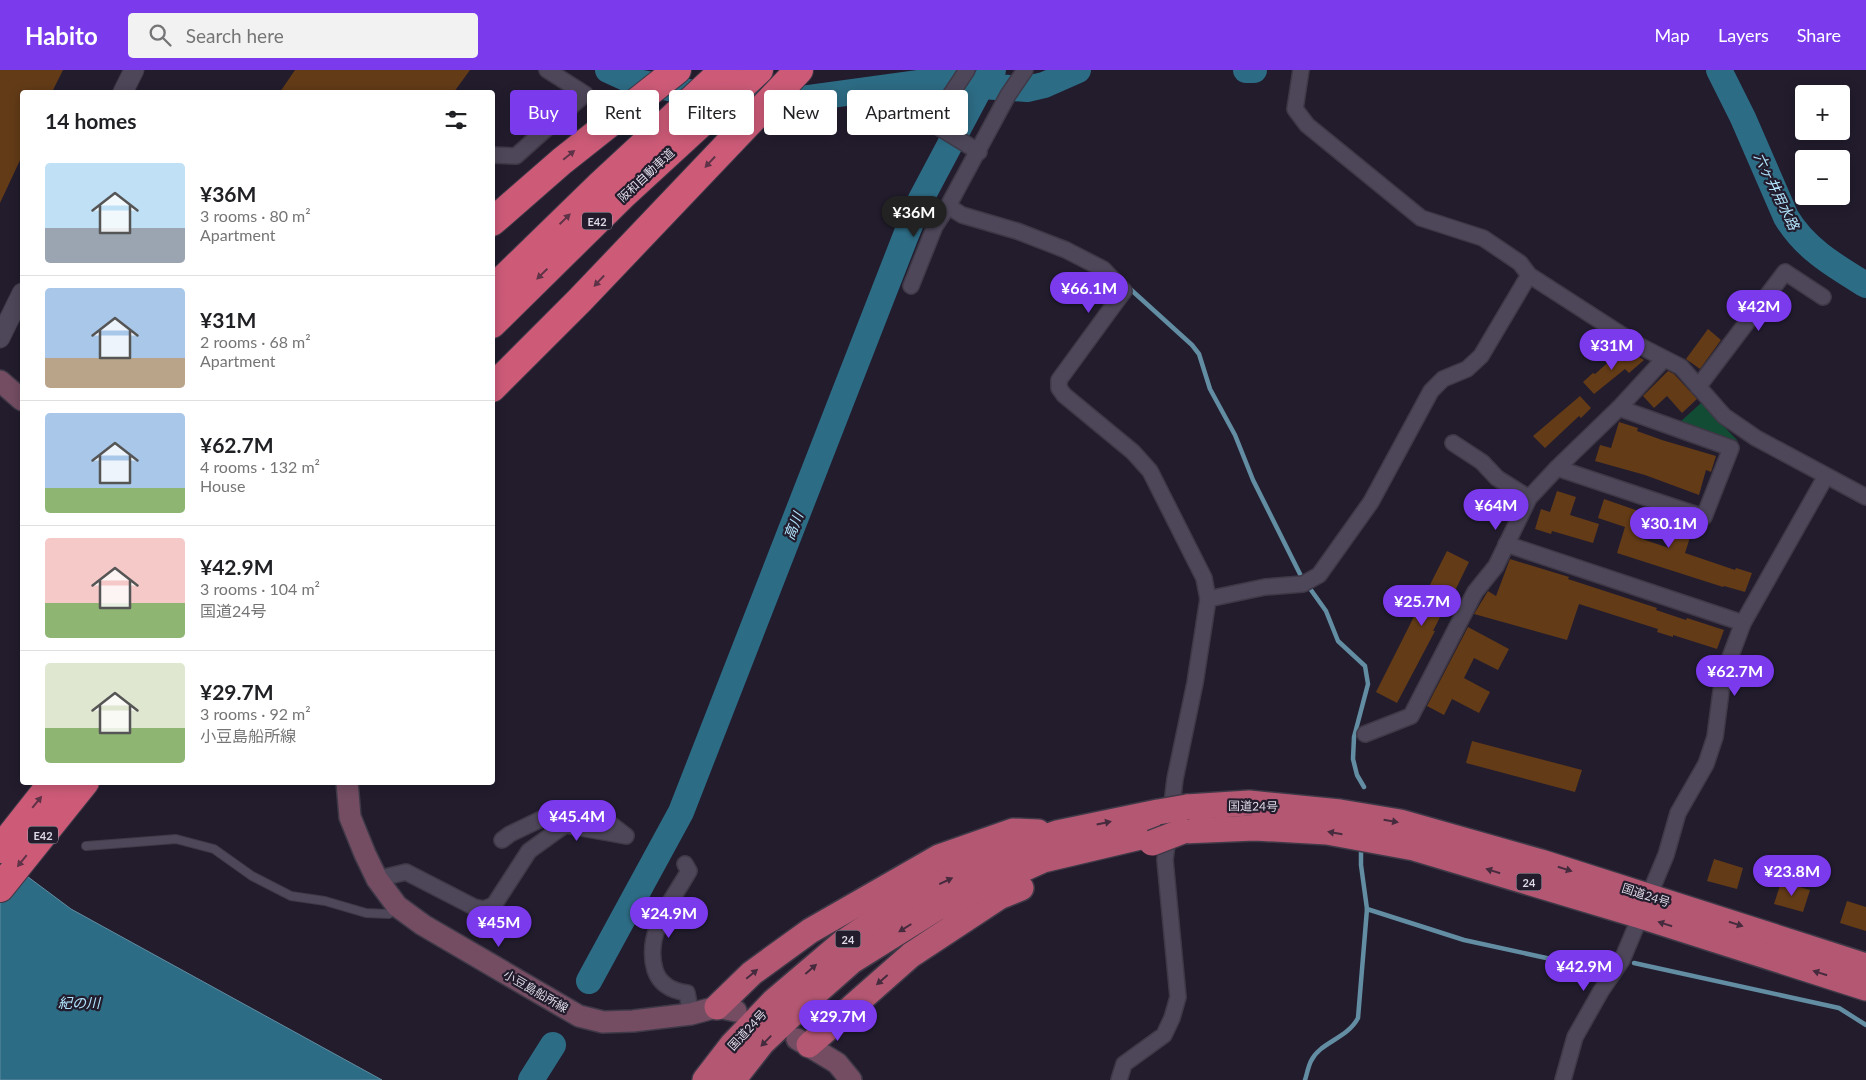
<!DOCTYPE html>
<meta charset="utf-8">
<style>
:root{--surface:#fff;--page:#f2f2f2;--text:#202124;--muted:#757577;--line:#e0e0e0;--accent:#7c3aed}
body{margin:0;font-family:Lato,"Noto Sans JP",sans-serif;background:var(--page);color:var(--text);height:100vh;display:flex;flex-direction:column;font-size:19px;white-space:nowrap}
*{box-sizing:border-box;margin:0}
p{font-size:16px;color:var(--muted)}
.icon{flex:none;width:28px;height:28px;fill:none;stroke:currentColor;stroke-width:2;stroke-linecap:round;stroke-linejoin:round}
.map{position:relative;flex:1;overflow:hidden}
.side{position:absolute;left:20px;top:20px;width:475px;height:695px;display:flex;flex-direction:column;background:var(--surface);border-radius:5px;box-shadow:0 2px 12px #0003}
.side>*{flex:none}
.hud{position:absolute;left:510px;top:20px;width:475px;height:45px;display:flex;gap:10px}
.tools{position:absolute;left:1795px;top:15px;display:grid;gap:10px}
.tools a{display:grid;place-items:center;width:55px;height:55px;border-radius:5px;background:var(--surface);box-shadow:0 2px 12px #0003;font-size:25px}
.price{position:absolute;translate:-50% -42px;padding:0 11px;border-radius:18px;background:var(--accent);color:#fff;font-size:16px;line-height:32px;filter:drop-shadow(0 1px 2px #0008)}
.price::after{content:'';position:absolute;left:50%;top:30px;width:15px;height:11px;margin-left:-8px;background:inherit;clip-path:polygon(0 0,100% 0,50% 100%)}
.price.current{background:#222;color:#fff}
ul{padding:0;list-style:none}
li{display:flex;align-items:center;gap:15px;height:125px;padding:0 25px}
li+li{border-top:1px solid var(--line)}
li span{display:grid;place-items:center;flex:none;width:140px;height:100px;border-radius:5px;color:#555}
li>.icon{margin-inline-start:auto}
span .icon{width:60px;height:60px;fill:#fffc;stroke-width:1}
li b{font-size:21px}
h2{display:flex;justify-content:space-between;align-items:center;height:60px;padding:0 25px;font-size:21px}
.tag{padding:0 18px;border-radius:5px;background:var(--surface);box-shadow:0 2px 12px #0003;font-size:18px;line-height:45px}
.tag.current{background:var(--accent);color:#fff}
header{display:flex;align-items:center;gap:30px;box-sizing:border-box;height:70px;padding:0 25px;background:var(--accent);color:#fff}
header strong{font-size:24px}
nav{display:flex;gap:28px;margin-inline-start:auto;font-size:18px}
.search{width:350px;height:45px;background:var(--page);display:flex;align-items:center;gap:12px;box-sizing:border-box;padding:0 18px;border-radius:5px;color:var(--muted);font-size:19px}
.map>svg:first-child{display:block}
.green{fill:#124c35}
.water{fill:#2d6c85;stroke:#628da2}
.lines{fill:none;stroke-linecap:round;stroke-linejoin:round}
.stream{stroke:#628da2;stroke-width:4.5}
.river{stroke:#2d6c85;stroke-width:26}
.building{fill:#633b17}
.service-casing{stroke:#3f3947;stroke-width:10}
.minor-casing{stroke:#3f3947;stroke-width:18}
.tertiary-casing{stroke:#3f3947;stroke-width:21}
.secondary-casing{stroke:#3f3947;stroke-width:24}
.trunk-casing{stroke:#3f3947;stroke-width:28}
.motorway-casing{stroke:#3f3947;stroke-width:30}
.service{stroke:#4e475a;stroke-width:8}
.minor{stroke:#4e475a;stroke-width:15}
.tertiary{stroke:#4e475a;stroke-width:19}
.secondary{stroke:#744d63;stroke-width:21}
.trunk{stroke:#b45772;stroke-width:25}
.motorway{stroke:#cd5b78;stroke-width:28}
.trunk-bridge-casing{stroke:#3f3947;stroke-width:28;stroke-linecap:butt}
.trunk-bridge{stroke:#b45772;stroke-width:25}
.oneway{fill:#5e3247}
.oneway2{fill:#462b3e}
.labels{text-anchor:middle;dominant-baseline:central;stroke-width:4.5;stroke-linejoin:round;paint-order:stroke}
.shield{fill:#221c2d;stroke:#a6a2af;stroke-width:1}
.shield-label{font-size:11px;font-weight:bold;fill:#dfdbe7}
.street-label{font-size:12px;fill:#dfdbe7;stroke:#221c2d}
.water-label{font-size:14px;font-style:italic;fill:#b3e6fe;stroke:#221c2d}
</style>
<header>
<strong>Habito</strong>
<div class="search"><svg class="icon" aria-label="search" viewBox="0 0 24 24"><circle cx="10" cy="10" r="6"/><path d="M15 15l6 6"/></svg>Search here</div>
<nav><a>Map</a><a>Layers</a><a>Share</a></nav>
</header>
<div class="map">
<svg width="1866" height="1010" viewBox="0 0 1866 1010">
<rect width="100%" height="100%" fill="#221c2d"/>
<path class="green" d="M1701,333L1738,371L1680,352Z"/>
<path class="water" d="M0,786L71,839L382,1010H0Z"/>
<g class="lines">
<g class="stream">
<path d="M921,129L941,133"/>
<path d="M1128,217L1192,275L1199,284L1210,319L1235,365L1253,410L1301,506L1326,541L1338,571L1365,596L1368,614L1354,667L1353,689L1357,705L1364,717"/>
<path d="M1367,839L1464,870L1606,901"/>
<path d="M1634,893L1839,938L1866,955"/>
<path d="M1305,1010C1307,1004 1308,997 1311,991C1320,972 1347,969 1358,948L1367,839L1361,795V778"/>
</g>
<g class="river">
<path d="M608,0L632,11L746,33L780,32L947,9L981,16L1027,19L1044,15L1078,0"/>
<path d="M1246,0H1254"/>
<path d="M1719,0L1743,48L1786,147C1805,179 1835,196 1866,215"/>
<path d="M589,911L681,742L908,160L921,129L981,16L993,0"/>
<path d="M531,1010L553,975"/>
</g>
</g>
<g class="building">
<path d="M0,0H63L52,22H22V86L0,133Z"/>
<path d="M295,0H470L454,22H280Z"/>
<path d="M1708,259L1721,270L1700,299L1686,289Z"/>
<path d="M1629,281L1644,290L1629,303L1625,299L1594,324L1583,312L1593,303L1595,304L1612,289L1615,293Z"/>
<path d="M1668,301L1674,304L1697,329L1682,343L1667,326L1654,338L1643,326Z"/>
<path d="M1580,326L1591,338L1581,348L1579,346L1545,378L1533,366Z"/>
<path d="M1619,352L1638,358L1637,361L1662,370L1716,386L1711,402L1706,400L1699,425L1645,405L1595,391L1600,375L1611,378Z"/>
<path d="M1557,421L1576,427L1570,445L1599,454L1593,473L1552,461L1551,464L1535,459L1541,439L1550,442Z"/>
<path d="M1604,429L1647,444L1639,468L1669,478L1678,450L1694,455L1685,483L1735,500L1736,498L1752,503L1745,522L1724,516L1723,517L1617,483L1625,457L1598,448Z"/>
<path d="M1447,481L1469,492L1449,533L1446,535L1441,533L1437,541L1442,543L1433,561H1435L1397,633L1376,622Z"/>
<path d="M1510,489L1569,507L1568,509L1657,538L1656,540L1686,550L1687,548L1724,560L1717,579L1673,565V567L1657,562L1658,559L1579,534L1567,570L1474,544L1488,521L1496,526Z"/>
<path d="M1468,557L1509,579L1498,600L1474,588L1464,608L1490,622L1479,643L1452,629L1444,645L1427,636Z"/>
<path d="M1472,671L1582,700L1575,722L1466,693Z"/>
<path d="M1714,789L1743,798L1737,819L1707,811Z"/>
<path d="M1781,812L1810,820L1803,842L1774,834Z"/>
<path d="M1847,831L1866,837V861L1840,853Z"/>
</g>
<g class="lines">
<defs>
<path id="service" d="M86,776L176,769L214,779L252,806L291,826L325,831L366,843L389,844L397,836"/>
<g id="minor">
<path d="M967,0L932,53L979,82"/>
<path d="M1025,0L1008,25L948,136L962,145L1017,161L1066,180L1103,199L1124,221L1059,310V318L1064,325L1133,382L1150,401L1204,508L1208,529L1195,613L1175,709L1165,790L1178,927L1172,948L1164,965L1124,994L1119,1010"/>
<path d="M1301,0L1295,39L1307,55L1421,148L1483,168L1520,193L1529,205L1636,274L1681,297L1724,346L1756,368L1866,427"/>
<path d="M492,85L516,86L585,24L547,0"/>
<path d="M911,216L935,156L948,136"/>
<path d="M1698,317L1785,202L1823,227"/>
<path d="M1453,373L1482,392L1497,408L1529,428"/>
<path d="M1557,398L1704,447L1731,378L1619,338"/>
<path d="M1506,474L1743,553"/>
<path d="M1208,529L1265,517L1303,514L1319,505L1371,432L1431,321L1443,309L1467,299L1481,286L1529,205"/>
<path d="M1365,664L1411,646L1475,522L1496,496L1529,428L1557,398L1619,338L1664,289"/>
<path d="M685,794L689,801C672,831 644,863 655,900C660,915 672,921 687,923L691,944"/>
<path d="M377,809L406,802L474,837L484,839L494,835L529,781L565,755L626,766L613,756L558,741L510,764L502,770"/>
<path d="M1563,1010L1575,967L1601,921L1622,890L1666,785L1678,743L1706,694L1715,667L1723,606L1743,553L1826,406"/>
</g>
<g id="tertiary">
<path d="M123,22L134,0"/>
<path d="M0,268L22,223"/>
</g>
<g id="secondary">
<path d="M0,311L22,330"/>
<path d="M347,712L350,747L365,784L377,809L397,836L423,855L579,946L603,952L633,951L691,944L717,937L736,941"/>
<path d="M797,969L837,993L851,1010"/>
</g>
<g id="trunk">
<path d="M1187,737L1249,733L1340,742L1400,752L1541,792L1866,896"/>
<path d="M1183,761L1255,758L1327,762L1414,778L1641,846L1866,918"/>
<path d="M717,937L752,903L810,861L939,787L1013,761L1038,762"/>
<path d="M809,975L911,885L999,827L1021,818"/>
<path d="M705,1010L732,975L774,931L841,874L911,827L1025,774L1057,763L1158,742"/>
<path d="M733,1010L762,973L801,936L852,891L937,838L1043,790L1153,764"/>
</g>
<g id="motorway">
<path d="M492,152L562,91L677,0"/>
<path d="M492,220L600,115L724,0"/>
<path d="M492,254L622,126L759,0"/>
<path d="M492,318L580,230L799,0"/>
<path d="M0,779L53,712"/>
<path d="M0,818L85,712"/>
</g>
</defs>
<use href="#service" class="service-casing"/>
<use href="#minor" class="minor-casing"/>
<use href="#tertiary" class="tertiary-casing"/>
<use href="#secondary" class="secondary-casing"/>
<use href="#trunk" class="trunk-casing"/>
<use href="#motorway" class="motorway-casing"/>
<use href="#service" class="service"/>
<use href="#minor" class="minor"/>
<use href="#tertiary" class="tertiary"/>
<use href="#secondary" class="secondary"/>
<use href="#trunk" class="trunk"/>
<use href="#motorway" class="motorway"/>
<defs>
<g id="trunk-bridge">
<path d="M1158,742L1187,737"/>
<path d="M1152,773L1183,761"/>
</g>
</defs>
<use href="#trunk-bridge" class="trunk-bridge-casing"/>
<use href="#trunk-bridge" class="trunk-bridge"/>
</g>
<defs><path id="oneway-solid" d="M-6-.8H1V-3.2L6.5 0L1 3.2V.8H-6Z" transform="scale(1.25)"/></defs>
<g class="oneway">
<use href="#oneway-solid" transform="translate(569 85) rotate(-39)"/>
<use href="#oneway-solid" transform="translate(710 92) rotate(133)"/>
<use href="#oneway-solid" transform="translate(565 149) rotate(-44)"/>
<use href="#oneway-solid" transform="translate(542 204) rotate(136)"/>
<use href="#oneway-solid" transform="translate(599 211) rotate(133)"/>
<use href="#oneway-solid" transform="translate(37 732) rotate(-51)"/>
<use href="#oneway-solid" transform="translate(22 791) rotate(129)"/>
</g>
<g class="oneway2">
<use href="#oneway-solid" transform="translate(1391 751) rotate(10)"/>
<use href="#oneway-solid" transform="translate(1104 753) rotate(-12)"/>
<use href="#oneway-solid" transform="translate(1335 763) rotate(-170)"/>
<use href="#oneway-solid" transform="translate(1565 799) rotate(17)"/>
<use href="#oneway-solid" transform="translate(1493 801) rotate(-163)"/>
<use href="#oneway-solid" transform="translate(946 811) rotate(-25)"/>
<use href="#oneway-solid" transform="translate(1665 854) rotate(-162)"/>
<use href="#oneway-solid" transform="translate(1736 854) rotate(18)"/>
<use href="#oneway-solid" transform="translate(905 858) rotate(148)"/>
<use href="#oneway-solid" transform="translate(811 899) rotate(-41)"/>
<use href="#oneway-solid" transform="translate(1820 903) rotate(-162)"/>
<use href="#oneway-solid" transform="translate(752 904) rotate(-40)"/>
<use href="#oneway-solid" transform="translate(882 910) rotate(139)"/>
<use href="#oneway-solid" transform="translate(766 971) rotate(134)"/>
</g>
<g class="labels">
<g class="shield">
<rect x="582" y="142.5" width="30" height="17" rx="4"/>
<rect x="28" y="756.5" width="30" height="17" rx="4"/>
<rect x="1516.5" y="803.5" width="25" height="17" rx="4"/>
<rect x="835.5" y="860.5" width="25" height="17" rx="4"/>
</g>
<g class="shield-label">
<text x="597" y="151">E42</text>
<text x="43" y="765">E42</text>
<text x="1529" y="812">24</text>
<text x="848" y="869">24</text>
</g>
<g class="street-label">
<text transform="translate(646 105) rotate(-43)">阪和自動車道</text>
<text transform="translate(1253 736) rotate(1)">国道24号</text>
<text transform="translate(1646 825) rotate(18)">国道24号</text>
<text transform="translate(536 921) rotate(30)">小豆島船所線</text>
<text transform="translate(747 960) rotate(-47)">国道24号</text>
</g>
<g class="water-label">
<text transform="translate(1777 121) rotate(64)">六ヶ井用水路</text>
<text transform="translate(793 456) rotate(-69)">高川</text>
<text x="79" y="932">紀の川</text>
</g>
</g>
</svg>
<div class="tools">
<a>+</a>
<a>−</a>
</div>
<b class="price current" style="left:914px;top:168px">¥36M</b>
<b class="price" style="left:1089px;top:244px">¥66.1M</b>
<b class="price" style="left:1759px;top:262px">¥42M</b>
<b class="price" style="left:1612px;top:301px">¥31M</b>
<b class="price" style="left:1496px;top:461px">¥64M</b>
<b class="price" style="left:1669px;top:479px">¥30.1M</b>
<b class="price" style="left:1422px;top:557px">¥25.7M</b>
<b class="price" style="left:1735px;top:627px">¥62.7M</b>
<b class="price" style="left:577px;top:772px">¥45.4M</b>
<b class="price" style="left:1792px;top:827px">¥23.8M</b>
<b class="price" style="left:669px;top:869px">¥24.9M</b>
<b class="price" style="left:499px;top:878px">¥45M</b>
<b class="price" style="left:1584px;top:922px">¥42.9M</b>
<b class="price" style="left:838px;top:972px">¥29.7M</b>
<div class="hud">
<a class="tag current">Buy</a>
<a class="tag">Rent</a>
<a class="tag">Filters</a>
<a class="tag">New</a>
<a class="tag">Apartment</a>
</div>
<section class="side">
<h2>14 homes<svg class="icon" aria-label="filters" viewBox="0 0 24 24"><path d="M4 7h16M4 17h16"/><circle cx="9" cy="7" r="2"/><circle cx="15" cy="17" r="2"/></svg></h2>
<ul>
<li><span style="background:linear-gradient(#bfe0f5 65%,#9aa5b1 0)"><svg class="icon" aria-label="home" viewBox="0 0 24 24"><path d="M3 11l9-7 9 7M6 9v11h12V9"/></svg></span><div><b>¥36M</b><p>3 rooms · 80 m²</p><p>Apartment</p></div></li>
<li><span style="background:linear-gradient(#a9c7e8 70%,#b9a48a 0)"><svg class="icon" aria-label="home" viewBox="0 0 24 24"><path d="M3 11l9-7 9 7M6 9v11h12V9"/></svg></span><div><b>¥31M</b><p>2 rooms · 68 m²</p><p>Apartment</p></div></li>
<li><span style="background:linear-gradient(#a9c7e8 75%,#8fb573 0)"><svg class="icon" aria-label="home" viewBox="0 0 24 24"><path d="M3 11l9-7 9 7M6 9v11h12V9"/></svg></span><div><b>¥62.7M</b><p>4 rooms · 132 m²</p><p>House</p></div></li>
<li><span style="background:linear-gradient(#f6c9c9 65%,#8fb573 0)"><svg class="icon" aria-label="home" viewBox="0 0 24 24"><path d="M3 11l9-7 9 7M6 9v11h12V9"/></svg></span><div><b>¥42.9M</b><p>3 rooms · 104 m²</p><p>国道24号</p></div></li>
<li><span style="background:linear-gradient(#dfe7d0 65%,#8fb573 0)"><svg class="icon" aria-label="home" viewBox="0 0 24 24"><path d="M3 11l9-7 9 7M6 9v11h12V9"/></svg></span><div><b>¥29.7M</b><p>3 rooms · 92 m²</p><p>小豆島船所線</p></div></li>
</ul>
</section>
</div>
